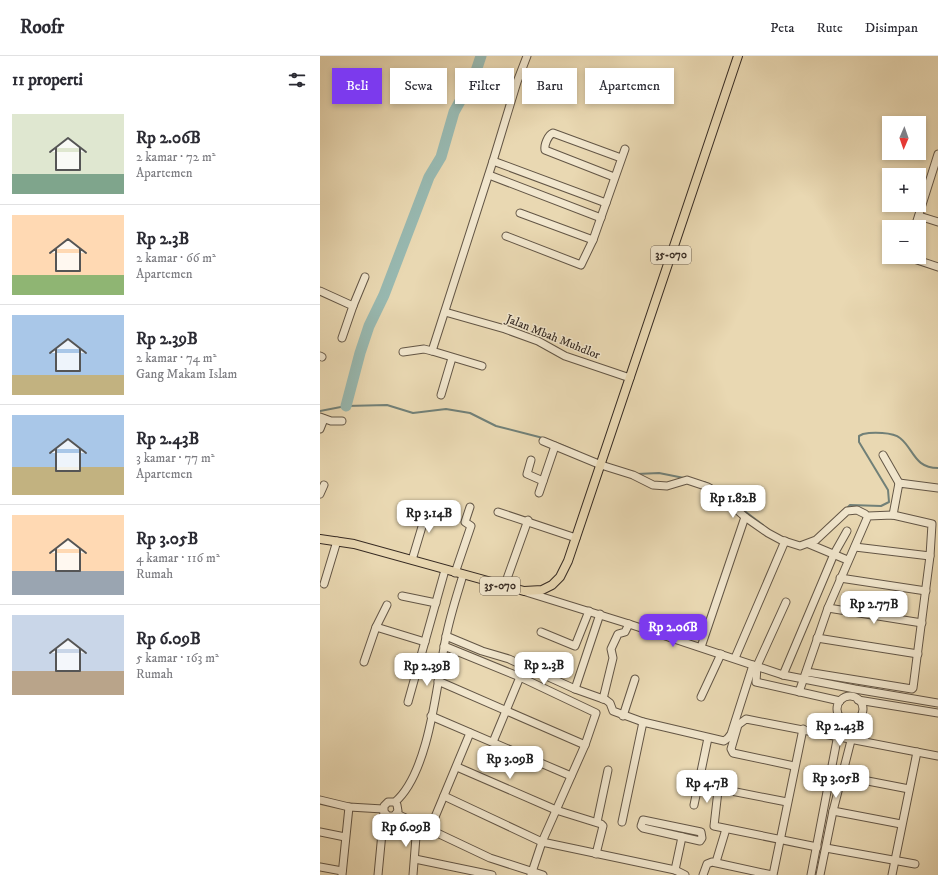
<!DOCTYPE html>
<html lang="id">
<meta charset="utf-8">
<style>
:root{--surface:#fff;--page:#f2f2f3;--text:#2b2b33;--muted:#7c7c81;--line:#e1e1e2;--accent:#7c3aed}
body{margin:0;font-family:"IM FELL DW Pica",serif;background:var(--page);color:var(--text);height:100vh;display:flex;flex-direction:column;font-size:15px;white-space:nowrap}
*{box-sizing:border-box;margin:0}
p{font-size:13px;color:var(--muted)}
.icon{flex:none;width:22px;height:22px;fill:none;stroke:currentColor;stroke-width:2;stroke-linecap:round;stroke-linejoin:round}
.map{position:relative;flex:1;overflow:hidden}
.side{display:flex;flex-direction:column;background:var(--surface);width:320px}
.side>*{flex:none}
.guide{position:absolute;left:12px;top:12px;width:380px;height:36px;display:flex;gap:8px}
.needle{width:26px;rotate:182deg}
.tools{position:absolute;left:562px;top:60px;display:grid;gap:8px}
.tools a{display:grid;place-items:center;width:44px;height:44px;border-radius:0px;background:var(--surface);box-shadow:0 2px 6px #0003;font-size:20px}
.price{position:absolute;translate:-50% -34px;padding:0 9px;border-radius:8px;background:#fff;color:#222;font-size:13px;line-height:26px;filter:drop-shadow(0 1px 2px #0008)}
.price::after{content:'';position:absolute;left:50%;top:24px;width:12px;height:9px;margin-left:-6px;background:inherit;clip-path:polygon(0 0,100% 0,50% 100%)}
.price.active{background:var(--accent);color:#fff}
ul{padding:0;list-style:none}
li{display:flex;align-items:center;gap:12px;height:100px;padding:0 12px}
li+li{border-top:1px solid var(--line)}
li span{display:grid;place-items:center;flex:none;width:112px;height:80px;border-radius:0px;color:#555}
li>.icon{margin-inline-start:auto}
span .icon{width:48px;height:48px;fill:#fffc;stroke-width:1}
li b{font-size:17px}
h2{display:flex;justify-content:space-between;align-items:center;height:48px;padding:0 12px;font-size:17px}
.pill{padding:0 14px;border-radius:0px;background:var(--surface);box-shadow:0 2px 6px #0003;font-size:14px;line-height:36px}
.pill.active{background:var(--accent);color:#fff}
header{display:flex;align-items:center;gap:24px;box-sizing:border-box;height:56px;padding:0 20px;background:var(--surface);border-bottom:1px solid var(--line)}
header strong{font-size:19px}
nav{display:flex;gap:22px;margin-inline-start:auto;font-size:14px}
main{display:flex;flex:1;min-height:0}
.map>svg:first-child{display:block}
.lines{fill:none;stroke-linecap:round;stroke-linejoin:round}
.stream{stroke:#718078;stroke-width:2}
.river{stroke:#98b9b1;stroke-width:11}
.minor-casing{stroke:#635646;stroke-width:9}
.major-casing{stroke:#362a22;stroke-width:10}
.minor{stroke:#f1e6cd;stroke-width:7}
.major{stroke:#e9d8b2;stroke-width:8}
.labels{text-anchor:middle;dominant-baseline:central;stroke-width:3;stroke-linejoin:round;paint-order:stroke}
.shield{fill:#f1e6cd;stroke:#6e6255;stroke-width:1}
.shield-label{font-size:11px;font-weight:bold;fill:#362a22}
.street-label{font-size:12px;fill:#362a22;stroke:#f1e6cd}
</style>
<header>
<strong>Roofr</strong>
<nav><a>Peta</a><a>Rute</a><a>Disimpan</a></nav>
</header>
<main>
<section class="side">
<h2>11 properti<svg class="icon" aria-label="filters" viewBox="0 0 24 24"><path d="M4 7h16M4 17h16"/><circle cx="9" cy="7" r="2"/><circle cx="15" cy="17" r="2"/></svg></h2>
<ul>
<li><span style="background:linear-gradient(#dfe7d0 75%,#7fa58c 0)"><svg class="icon" aria-label="home" viewBox="0 0 24 24"><path d="M3 11l9-7 9 7M6 9v11h12V9"/></svg></span><div><b>Rp 2.06B</b><p>2 kamar · 72 m²</p><p>Apartemen</p></div></li>
<li><span style="background:linear-gradient(#ffd9b3 75%,#8fb573 0)"><svg class="icon" aria-label="home" viewBox="0 0 24 24"><path d="M3 11l9-7 9 7M6 9v11h12V9"/></svg></span><div><b>Rp 2.3B</b><p>2 kamar · 66 m²</p><p>Apartemen</p></div></li>
<li><span style="background:linear-gradient(#a9c7e8 75%,#c2b280 0)"><svg class="icon" aria-label="home" viewBox="0 0 24 24"><path d="M3 11l9-7 9 7M6 9v11h12V9"/></svg></span><div><b>Rp 2.39B</b><p>2 kamar · 74 m²</p><p>Gang Makam Islam</p></div></li>
<li><span style="background:linear-gradient(#a9c7e8 65%,#c2b280 0)"><svg class="icon" aria-label="home" viewBox="0 0 24 24"><path d="M3 11l9-7 9 7M6 9v11h12V9"/></svg></span><div><b>Rp 2.43B</b><p>3 kamar · 77 m²</p><p>Apartemen</p></div></li>
<li><span style="background:linear-gradient(#ffd9b3 70%,#9aa5b1 0)"><svg class="icon" aria-label="home" viewBox="0 0 24 24"><path d="M3 11l9-7 9 7M6 9v11h12V9"/></svg></span><div><b>Rp 3.05B</b><p>4 kamar · 116 m²</p><p>Rumah</p></div></li>
<li><span style="background:linear-gradient(#c9d6e8 70%,#b9a48a 0)"><svg class="icon" aria-label="home" viewBox="0 0 24 24"><path d="M3 11l9-7 9 7M6 9v11h12V9"/></svg></span><div><b>Rp 6.09B</b><p>5 kamar · 163 m²</p><p>Rumah</p></div></li>
</ul>
</section>
<div class="map">
<svg width="618" height="819" viewBox="0 0 618 819">
<rect width="100%" height="100%" fill="#e9d8b2"/>
<filter id="stains"><feTurbulence type="fractalNoise" baseFrequency=".005" numOctaves="4"/><feColorMatrix values="0 0 0 0 .2 0 0 0 0 .09 0 0 0 0 .02 0 0 0 .5 -.17"/></filter>
<radialGradient id="worn" r=".72"><stop offset=".6" stop-color="#630" stop-opacity="0"/><stop offset="1" stop-color="#630" stop-opacity=".3"/></radialGradient>
<g class="lines">
<g class="stream">
<path d="M0,355L26,350L67,349L93,357L126,353L150,357L176,370L223,382"/>
<path d="M239,388L258,396"/>
<path d="M317,418L339,417L364,422"/>
<path d="M384,426L394,431"/>
<path d="M418,450L443,469"/>
<path d="M526,453L530,449L561,450L569,446L568,434L539,386V380L543,378C552,376 573,376 580,382C594,393 594,412 618,412"/>
</g>
<path class="river" d="M26,350L40,297L49,270L64,239L109,121L121,101L134,56L155,18L161,0"/>
<defs>
<g id="minor">
<path d="M173,105L286,147"/>
<path d="M169,119L281,162"/>
<path d="M294,121L225,94C224,89 228,79 233,77L301,102"/>
<path d="M200,157L273,184"/>
<path d="M599,160L618,166"/>
<path d="M595,171L618,98"/>
<path d="M186,180L261,209L273,184L305,93"/>
<path d="M588,201L618,211"/>
<path d="M0,235L33,250L22,282"/>
<path d="M33,250L45,221"/>
<path d="M125,256L185,273L218,285L245,300L310,322"/>
<path d="M112,295L162,310"/>
<path d="M83,296L104,293L112,295L173,105L197,26L207,0"/>
<path d="M0,300L2,301"/>
<path d="M121,339L132,302"/>
<path d="M0,361L11,365H22"/>
<path d="M0,373L4,363"/>
<path d="M223,385L281,409L313,419L333,429L347,430L367,424L388,431L398,437L425,461L448,477L461,484L480,490L496,484L527,455L537,454L545,458"/>
<path d="M563,399L579,427"/>
<path d="M211,404L207,418L223,425"/>
<path d="M219,437L235,390"/>
<path d="M0,438L4,429"/>
<path d="M178,456L256,482"/>
<path d="M573,459L579,427L618,432"/>
<path d="M489,488L525,503"/>
<path d="M535,491L610,500"/>
<path d="M92,504L107,454L109,453L130,457"/>
<path d="M135,517L151,470L145,466L150,451"/>
<path d="M520,522L606,535"/>
<path d="M4,528L17,485"/>
<path d="M184,531L208,464"/>
<path d="M206,536L309,568L463,619L535,633L618,647"/>
<path d="M82,540L116,547"/>
<path d="M466,546L437,610L436,626L520,645"/>
<path d="M508,552L602,567"/>
<path d="M56,571L105,586"/>
<path d="M221,576L255,590L269,555"/>
<path d="M126,580L162,595L189,603L255,633L286,644L290,647L293,655L323,666"/>
<path d="M497,582L598,598"/>
<path d="M124,590L200,621L276,657L265,689L222,786L211,819"/>
<path d="M381,591L425,461"/>
<path d="M415,602L465,485"/>
<path d="M44,606L56,571L67,549"/>
<path d="M463,619L514,498L527,475"/>
<path d="M118,625L265,689"/>
<path d="M255,633L280,558"/>
<path d="M479,636L508,552L548,460L573,459L612,468L610,500L593,632L592,633L487,616"/>
<circle cx="530" cy="653" r="13"/>
<path d="M381,641L401,598"/>
<path d="M283,643L293,602L291,593L298,578L305,576L309,568"/>
<path d="M538,644L618,657"/>
<path d="M88,646L125,514"/>
<path d="M111,660L251,720"/>
<path d="M303,660L315,623"/>
<path d="M173,686L200,621"/>
<path d="M474,710L413,697L411,693L418,669L426,663L618,700"/>
<path d="M137,711L236,754L281,768L283,770L276,798"/>
<path d="M522,720L589,733"/>
<path d="M124,740L222,786L355,814L365,819"/>
<path d="M0,744L29,751L63,753"/>
<path d="M75,746L77,749L78,755L74,760H68L64,756V750L68,746H75C110,716 117,625 126,581C130,560 137,539 143,519"/>
<path d="M467,746L401,733L398,735L394,770L497,791"/>
<path d="M374,749L388,682"/>
<path d="M513,755L581,768"/>
<path d="M77,758L170,802L223,819"/>
<path d="M323,764L381,776L382,782L380,785L323,772L321,770Z"/>
<path d="M277,766L288,714"/>
<path d="M302,766L323,666L404,685L408,682L411,678L433,609"/>
<path d="M110,773L150,677"/>
<path d="M0,776L25,781"/>
<path d="M506,792L595,808"/>
<path d="M95,803L172,819"/>
<path d="M396,806L406,773"/>
<path d="M0,811L22,815"/>
<path d="M355,814L362,781"/>
<path d="M22,819L29,751"/>
<path d="M58,819L64,756"/>
<path d="M93,819L97,768"/>
<path d="M383,819L387,808L392,806L452,819"/>
<path d="M453,819L483,673"/>
<path d="M491,819L521,663"/>
<path d="M500,819L513,755L536,665"/>
<path d="M572,819L597,696"/>
</g>
<path id="major" d="M0,483L34,488L204,535L222,534L232,529L240,521L248,505L418,0"/>
</defs>
<use href="#minor" class="minor-casing"/>
<use href="#major" class="major-casing"/>
<use href="#minor" class="minor"/>
<use href="#major" class="major"/>
</g>
<g class="labels">
<g class="shield">
<rect x="331" y="190" width="40" height="18" rx="3"/>
<rect x="160" y="521" width="40" height="18" rx="3"/>
</g>
<g class="shield-label">
<text x="351" y="199">35-070</text>
<text x="180" y="530">35-070</text>
</g>
<g class="street-label">
<text transform="translate(233 281) rotate(22)">Jalan Mbah Muhdlor</text>
</g>
</g>
<rect width="100%" height="100%" filter="url(#stains)"/>
<rect width="100%" height="100%" fill="url(#worn)"/>
</svg>
<div class="tools">
<a><svg class="needle" viewBox="-14 -14 28 28"><path d="M0-13l5 13h-10z" fill="#e53935"/><path d="M0 13l5-13h-10z" fill="#7c7c81"/></svg></a>
<a>+</a>
<a>−</a>
</div>
<b class="price" style="left:413px;top:463px">Rp 1.82B</b>
<b class="price" style="left:109px;top:478px">Rp 3.14B</b>
<b class="price" style="left:554px;top:569px">Rp 2.77B</b>
<b class="price active" style="left:353px;top:592px">Rp 2.06B</b>
<b class="price" style="left:224px;top:630px">Rp 2.3B</b>
<b class="price" style="left:107px;top:631px">Rp 2.39B</b>
<b class="price" style="left:520px;top:691px">Rp 2.43B</b>
<b class="price" style="left:190px;top:724px">Rp 3.09B</b>
<b class="price" style="left:516px;top:743px">Rp 3.05B</b>
<b class="price" style="left:387px;top:748px">Rp 4.7B</b>
<b class="price" style="left:86px;top:792px">Rp 6.09B</b>
<div class="guide">
<a class="pill active">Beli</a>
<a class="pill">Sewa</a>
<a class="pill">Filter</a>
<a class="pill">Baru</a>
<a class="pill">Apartemen</a>
</div>
</div>
</main>
